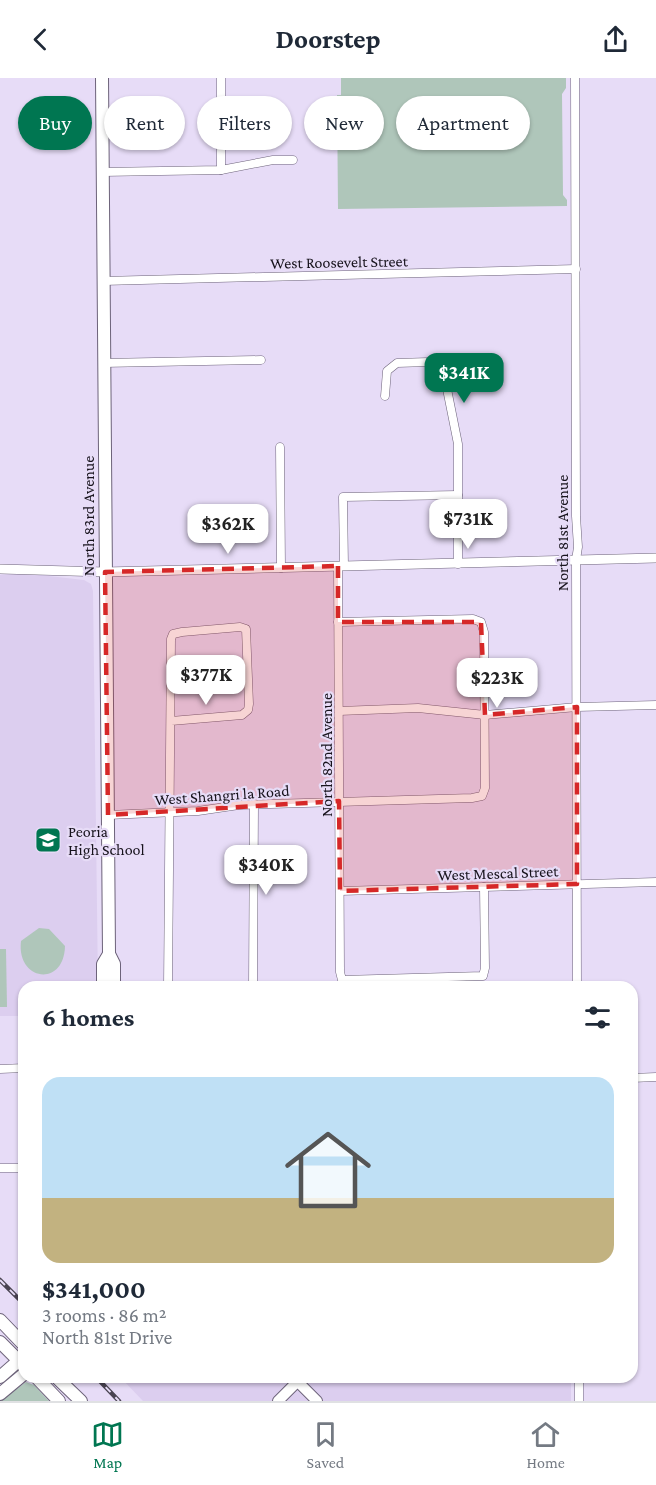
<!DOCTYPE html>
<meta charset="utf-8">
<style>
:root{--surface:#fff;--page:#f6f6f7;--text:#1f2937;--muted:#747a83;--line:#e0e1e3;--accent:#007651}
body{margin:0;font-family:"Crimson Pro",serif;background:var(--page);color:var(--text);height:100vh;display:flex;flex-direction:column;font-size:22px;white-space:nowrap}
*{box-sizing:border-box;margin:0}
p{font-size:20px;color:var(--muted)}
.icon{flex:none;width:33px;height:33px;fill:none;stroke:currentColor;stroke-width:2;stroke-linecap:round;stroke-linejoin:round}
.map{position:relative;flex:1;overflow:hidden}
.details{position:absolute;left:18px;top:903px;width:620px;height:402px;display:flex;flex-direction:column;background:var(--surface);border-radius:18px;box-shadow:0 2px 4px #0004}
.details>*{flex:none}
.hud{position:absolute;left:18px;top:18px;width:621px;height:54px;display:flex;gap:12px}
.price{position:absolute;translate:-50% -51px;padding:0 14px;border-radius:12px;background:#fff;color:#222;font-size:20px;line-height:39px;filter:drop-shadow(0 2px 3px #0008)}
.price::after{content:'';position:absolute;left:50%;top:36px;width:18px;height:14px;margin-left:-9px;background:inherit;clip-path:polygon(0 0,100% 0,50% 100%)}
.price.active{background:var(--accent);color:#fff}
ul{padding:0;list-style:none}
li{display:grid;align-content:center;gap:12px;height:318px;padding:0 24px}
li span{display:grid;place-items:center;height:186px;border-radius:18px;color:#555}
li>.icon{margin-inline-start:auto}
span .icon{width:108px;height:108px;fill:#fffc;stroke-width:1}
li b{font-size:26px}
h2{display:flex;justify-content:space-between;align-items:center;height:72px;padding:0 24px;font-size:26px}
.chip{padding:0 21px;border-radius:27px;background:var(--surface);box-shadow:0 2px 4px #0004;font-size:21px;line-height:54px}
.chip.active{background:var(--accent);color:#fff}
header{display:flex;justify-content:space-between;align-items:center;height:78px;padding:0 24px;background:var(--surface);font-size:27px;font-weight:700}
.tabs{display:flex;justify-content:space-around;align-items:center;height:84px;border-top:2px solid var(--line);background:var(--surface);font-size:16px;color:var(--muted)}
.tabs a{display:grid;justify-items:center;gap:3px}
.tabs .active{color:var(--accent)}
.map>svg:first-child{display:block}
.built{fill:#dcceef}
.green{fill:#afc6ba}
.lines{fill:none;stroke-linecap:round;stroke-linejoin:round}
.minor-casing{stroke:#6d637a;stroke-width:9}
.tertiary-casing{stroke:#6d637a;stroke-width:10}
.secondary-casing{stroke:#6d637a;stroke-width:12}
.primary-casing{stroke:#6d637a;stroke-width:14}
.trunk-casing{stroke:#6d637a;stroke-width:14}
.minor{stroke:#fff;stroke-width:8}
.tertiary{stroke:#fff;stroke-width:9}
.secondary{stroke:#fff;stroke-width:10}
.primary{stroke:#fff;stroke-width:12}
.trunk{stroke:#fff;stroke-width:12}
.rail-casing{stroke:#494351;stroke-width:4.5}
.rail{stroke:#e7dcf7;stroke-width:2;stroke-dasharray:7;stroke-linecap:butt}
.marked{fill:#d62828;fill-opacity:0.2;stroke:#d62828;stroke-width:4.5;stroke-dasharray:12 8;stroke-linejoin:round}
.labels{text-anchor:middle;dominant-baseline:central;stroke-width:4.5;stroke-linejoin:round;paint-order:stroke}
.street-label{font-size:16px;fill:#17131c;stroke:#e7dcf7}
.poi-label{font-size:16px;fill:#17131c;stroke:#e7dcf7;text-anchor:start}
</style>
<header><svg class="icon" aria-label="back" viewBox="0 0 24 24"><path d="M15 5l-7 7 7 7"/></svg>Doorstep<svg class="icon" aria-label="share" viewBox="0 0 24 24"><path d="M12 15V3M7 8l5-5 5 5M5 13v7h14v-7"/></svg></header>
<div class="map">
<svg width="656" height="1323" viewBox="0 0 656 1323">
<rect width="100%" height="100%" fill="#e7dcf7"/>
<g class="built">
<path d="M31,496L84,502L91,506L93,513L98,909H24V938H0V497Z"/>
<path d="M120,1299H571V1323H143Z"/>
</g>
<g class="green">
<path d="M341,0H566V10L562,16L563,117L567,122V128L338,131L337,17H341Z"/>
<path d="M39,850L49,851L65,868C64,910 16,903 21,863Z"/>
<path d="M0,871H6L7,929H0Z"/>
<path d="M26,1304L34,1307L49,1323H0Z"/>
</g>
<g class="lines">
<defs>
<g id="minor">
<path d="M221,0V92"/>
<path d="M575,0L576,438L578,469L576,482L577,909"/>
<path d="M102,94L221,92L273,82H293"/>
<path d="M103,203L576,191"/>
<path d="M103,285L261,282"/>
<path d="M385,318L387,293L397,285L428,284L437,288L446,306L458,366V486"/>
<path d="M280,369L281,490"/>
<path d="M338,488L340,894L342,902L483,898L485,890L484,809"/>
<path d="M344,488L343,419L458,417"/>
<path d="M339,633L418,630L485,637L577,629L656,627"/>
<path d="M108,737L198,733L239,727L472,720L482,718L485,710L484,554L481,544L473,541L338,544"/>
<path d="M340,813L656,804"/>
<path d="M168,909L171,561L173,556L182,554L240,549L246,551L249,626L248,632L242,637L171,643"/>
<path d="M253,909L254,726"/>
<path d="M0,991L24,990"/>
<path d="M632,1000L656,999"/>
<path d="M0,1090H24"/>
<path d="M579,1299V1323"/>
</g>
<path id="tertiary" d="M0,491L105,494L656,480"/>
<g id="secondary">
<path d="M293,1299L317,1323"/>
<path d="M278,1323L298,1303"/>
</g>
<g id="primary">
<path d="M102,0L109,876L114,886V909"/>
<path d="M103,909V886L109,876"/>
<path d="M0,1299L24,1278"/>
<path d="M0,1316L24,1296"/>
</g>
<g id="trunk">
<path d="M0,1242L24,1267"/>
<path d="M0,1264L24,1288"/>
<path d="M36,1299L59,1323"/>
<path d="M56,1299L81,1323"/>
</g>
</defs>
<use href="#minor" class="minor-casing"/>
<use href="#tertiary" class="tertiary-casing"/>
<use href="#secondary" class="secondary-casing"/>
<use href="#primary" class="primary-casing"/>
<use href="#trunk" class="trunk-casing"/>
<use href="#minor" class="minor"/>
<use href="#tertiary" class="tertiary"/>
<use href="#secondary" class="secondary"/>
<use href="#primary" class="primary"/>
<use href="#trunk" class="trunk"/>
<defs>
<g id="rail">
<path d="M0,1202L24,1226"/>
<path d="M96,1299L119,1323"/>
</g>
</defs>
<use href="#rail" class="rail-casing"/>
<use href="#rail" class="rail"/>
</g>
<path class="marked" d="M338,488V544H481L485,637L577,629V806L340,813L339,723L108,737L105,494Z"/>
<defs>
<symbol id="school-square" viewBox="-11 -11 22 22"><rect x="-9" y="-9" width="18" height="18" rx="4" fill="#007651" stroke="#e7dcf7"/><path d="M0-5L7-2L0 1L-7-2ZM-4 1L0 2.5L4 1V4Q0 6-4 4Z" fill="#fff"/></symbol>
</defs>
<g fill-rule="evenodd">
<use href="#school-square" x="33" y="747" width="30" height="30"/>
</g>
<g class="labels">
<g class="street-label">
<text transform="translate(339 184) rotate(-1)">West Roosevelt Street</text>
<text transform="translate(88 438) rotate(-90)">North 83rd Avenue</text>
<text transform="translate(562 455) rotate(-90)">North 81st Avenue</text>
<text transform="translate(326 677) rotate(-90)">North 82nd Avenue</text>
<text transform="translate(222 717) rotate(-4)">West Shangri la Road</text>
<text transform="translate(498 795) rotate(-2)">West Mescal Street</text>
</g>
<g class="poi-label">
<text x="68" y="753">Peoria<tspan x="68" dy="18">High School</tspan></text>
</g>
</g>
</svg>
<b class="price active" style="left:464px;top:326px">$341K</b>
<b class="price" style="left:468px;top:472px">$731K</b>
<b class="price" style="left:228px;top:477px">$362K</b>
<b class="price" style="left:206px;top:628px">$377K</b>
<b class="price" style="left:497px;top:631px">$223K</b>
<b class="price" style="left:266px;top:818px">$340K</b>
<div class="hud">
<a class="chip active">Buy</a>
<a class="chip">Rent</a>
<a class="chip">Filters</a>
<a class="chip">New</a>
<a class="chip">Apartment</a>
</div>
<section class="details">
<h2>6 homes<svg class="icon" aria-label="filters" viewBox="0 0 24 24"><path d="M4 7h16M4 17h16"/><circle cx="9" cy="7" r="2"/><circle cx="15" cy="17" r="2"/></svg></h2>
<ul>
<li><span style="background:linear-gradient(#bfe0f5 65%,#c2b280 0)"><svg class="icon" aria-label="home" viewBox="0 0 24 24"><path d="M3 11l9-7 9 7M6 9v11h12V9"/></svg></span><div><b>$341,000</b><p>3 rooms · 86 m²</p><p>North 81st Drive</p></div></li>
</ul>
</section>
</div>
<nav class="tabs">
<a class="active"><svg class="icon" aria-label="map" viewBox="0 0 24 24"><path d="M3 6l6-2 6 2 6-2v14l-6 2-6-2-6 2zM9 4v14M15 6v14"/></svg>Map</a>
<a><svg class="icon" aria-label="saved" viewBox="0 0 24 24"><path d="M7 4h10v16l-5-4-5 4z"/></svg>Saved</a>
<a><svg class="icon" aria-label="home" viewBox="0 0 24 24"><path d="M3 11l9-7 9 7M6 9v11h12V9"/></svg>Home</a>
</nav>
